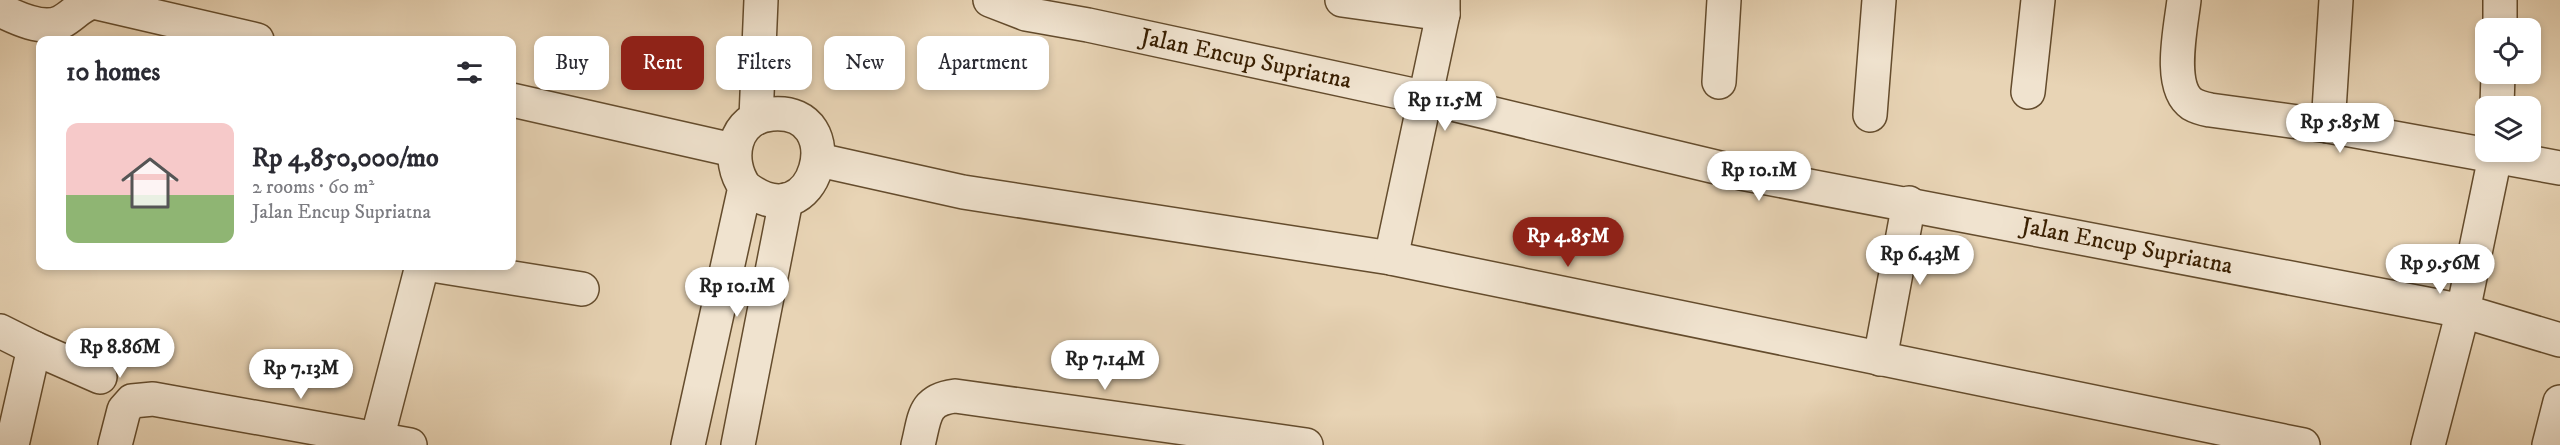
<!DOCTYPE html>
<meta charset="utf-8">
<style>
:root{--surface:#fff;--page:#f2f2f3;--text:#2b2b33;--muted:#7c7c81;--line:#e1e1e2;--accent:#8f2418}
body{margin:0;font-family:"IM FELL DW Pica",serif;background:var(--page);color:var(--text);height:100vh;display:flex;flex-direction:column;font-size:22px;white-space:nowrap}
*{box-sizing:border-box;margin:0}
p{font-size:20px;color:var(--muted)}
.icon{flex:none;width:33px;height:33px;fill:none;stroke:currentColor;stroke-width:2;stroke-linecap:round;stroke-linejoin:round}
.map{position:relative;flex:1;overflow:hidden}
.sheet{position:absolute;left:36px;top:36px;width:480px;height:234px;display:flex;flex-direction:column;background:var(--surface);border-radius:12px;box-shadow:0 3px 9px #0003}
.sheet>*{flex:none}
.banner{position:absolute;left:534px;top:36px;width:570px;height:54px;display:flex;gap:12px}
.tools{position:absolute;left:2475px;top:18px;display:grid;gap:12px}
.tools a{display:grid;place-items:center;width:66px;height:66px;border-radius:12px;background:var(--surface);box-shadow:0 3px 9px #0003;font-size:30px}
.price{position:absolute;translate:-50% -51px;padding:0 14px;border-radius:21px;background:#fff;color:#222;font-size:20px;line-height:39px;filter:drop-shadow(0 2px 3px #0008)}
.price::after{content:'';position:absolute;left:50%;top:36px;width:18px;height:14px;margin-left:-9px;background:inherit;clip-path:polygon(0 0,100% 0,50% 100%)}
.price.selected{background:var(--accent);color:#fff}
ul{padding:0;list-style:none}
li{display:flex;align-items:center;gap:18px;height:150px;padding:0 30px}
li+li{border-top:2px solid var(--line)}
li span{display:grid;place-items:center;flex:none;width:168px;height:120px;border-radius:12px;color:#555}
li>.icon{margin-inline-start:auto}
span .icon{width:72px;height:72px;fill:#fffc;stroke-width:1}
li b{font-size:26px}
h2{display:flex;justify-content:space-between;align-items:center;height:72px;padding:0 30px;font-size:26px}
.tag{padding:0 21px;border-radius:12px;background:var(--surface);box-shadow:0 3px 9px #0003;font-size:21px;line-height:54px}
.tag.selected{background:var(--accent);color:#fff}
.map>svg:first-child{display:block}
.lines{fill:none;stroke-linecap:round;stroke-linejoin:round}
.minor-casing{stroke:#644c2d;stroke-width:36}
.minor{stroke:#f0e3cf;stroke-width:33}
.labels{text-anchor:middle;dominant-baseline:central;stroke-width:4.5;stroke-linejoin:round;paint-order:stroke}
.street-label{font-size:24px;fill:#381e00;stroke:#f0e3cf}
</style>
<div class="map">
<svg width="2560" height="445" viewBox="0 0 2560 445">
<rect width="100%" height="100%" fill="#e8d4b5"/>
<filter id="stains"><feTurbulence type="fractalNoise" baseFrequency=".00333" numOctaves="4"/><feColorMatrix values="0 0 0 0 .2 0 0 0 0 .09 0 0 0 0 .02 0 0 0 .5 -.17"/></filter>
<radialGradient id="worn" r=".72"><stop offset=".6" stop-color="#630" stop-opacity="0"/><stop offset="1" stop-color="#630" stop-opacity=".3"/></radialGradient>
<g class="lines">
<defs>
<g id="minor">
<path d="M990,0L1026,14L1088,25L1427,98L1741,173L2463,311L2560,340"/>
<path d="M1342,0L1443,14"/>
<path d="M2184,0C2181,27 2167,87 2192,104C2197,107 2205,109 2210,110L2328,126L2560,168"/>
<path d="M0,10C16,18 43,31 61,22C73,16 79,6 93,2L257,40"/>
<path d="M2500,28V0"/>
<path d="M1719,82L1724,0"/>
<path d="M2028,92L2038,0"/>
<path d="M512,100L733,150"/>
<path d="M2497,106L2498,74"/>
<path d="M1870,115L1879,0"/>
<path d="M756,118L761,0"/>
<path d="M2328,126L2336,0"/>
<path d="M819,160L963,192L1391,258L2303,445"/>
<path d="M1391,258L1443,14V0"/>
<path d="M438,266L582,289"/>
<path d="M0,331L34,348L12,445"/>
<path d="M34,348L100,377"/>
<path d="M1880,359L1909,203"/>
<path d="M377,439L422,266"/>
<path d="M115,445L124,410L132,401L153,399L410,445"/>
<path d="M688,445L745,187C726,161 733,117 772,114C852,107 817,244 745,187"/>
<path d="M738,445L786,200"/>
<path d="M918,445C925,417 923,400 955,396L1306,445"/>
<path d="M2428,445L2463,311L2496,152"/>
<path d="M2549,445L2560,402"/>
</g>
</defs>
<use href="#minor" class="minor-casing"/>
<use href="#minor" class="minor"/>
</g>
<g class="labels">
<g class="street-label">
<text transform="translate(1246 59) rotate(12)">Jalan Encup Supriatna</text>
<text transform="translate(2127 246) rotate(11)">Jalan Encup Supriatna</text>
</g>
</g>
<rect width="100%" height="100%" filter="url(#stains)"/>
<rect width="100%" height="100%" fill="url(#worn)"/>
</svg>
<div class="tools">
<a><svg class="icon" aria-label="locate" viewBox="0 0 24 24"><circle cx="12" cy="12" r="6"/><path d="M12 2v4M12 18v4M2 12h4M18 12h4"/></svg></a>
<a><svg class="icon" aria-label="layers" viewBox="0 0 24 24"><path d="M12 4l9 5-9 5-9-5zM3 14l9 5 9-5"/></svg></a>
</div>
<b class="price" style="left:1445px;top:132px">Rp 11.5M</b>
<b class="price" style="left:2340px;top:154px">Rp 5.85M</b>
<b class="price" style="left:1759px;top:202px">Rp 10.1M</b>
<b class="price selected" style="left:1568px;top:268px">Rp 4.85M</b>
<b class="price" style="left:1920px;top:286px">Rp 6.43M</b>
<b class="price" style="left:2440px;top:295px">Rp 9.56M</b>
<b class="price" style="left:737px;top:318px">Rp 10.1M</b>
<b class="price" style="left:120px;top:379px">Rp 8.86M</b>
<b class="price" style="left:1105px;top:391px">Rp 7.14M</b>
<b class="price" style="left:301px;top:400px">Rp 7.13M</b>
<div class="banner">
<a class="tag">Buy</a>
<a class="tag selected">Rent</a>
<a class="tag">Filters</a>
<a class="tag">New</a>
<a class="tag">Apartment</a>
</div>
<section class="sheet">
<h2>10 homes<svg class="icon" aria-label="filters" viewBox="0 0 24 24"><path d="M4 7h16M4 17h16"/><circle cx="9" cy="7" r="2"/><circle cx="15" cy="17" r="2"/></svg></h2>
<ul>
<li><span style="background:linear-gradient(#f6c9c9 60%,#8fb573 0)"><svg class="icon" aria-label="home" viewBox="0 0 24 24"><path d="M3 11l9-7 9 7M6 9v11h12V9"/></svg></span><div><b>Rp 4,850,000/mo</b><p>2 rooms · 60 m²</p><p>Jalan Encup Supriatna</p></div></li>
</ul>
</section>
</div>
